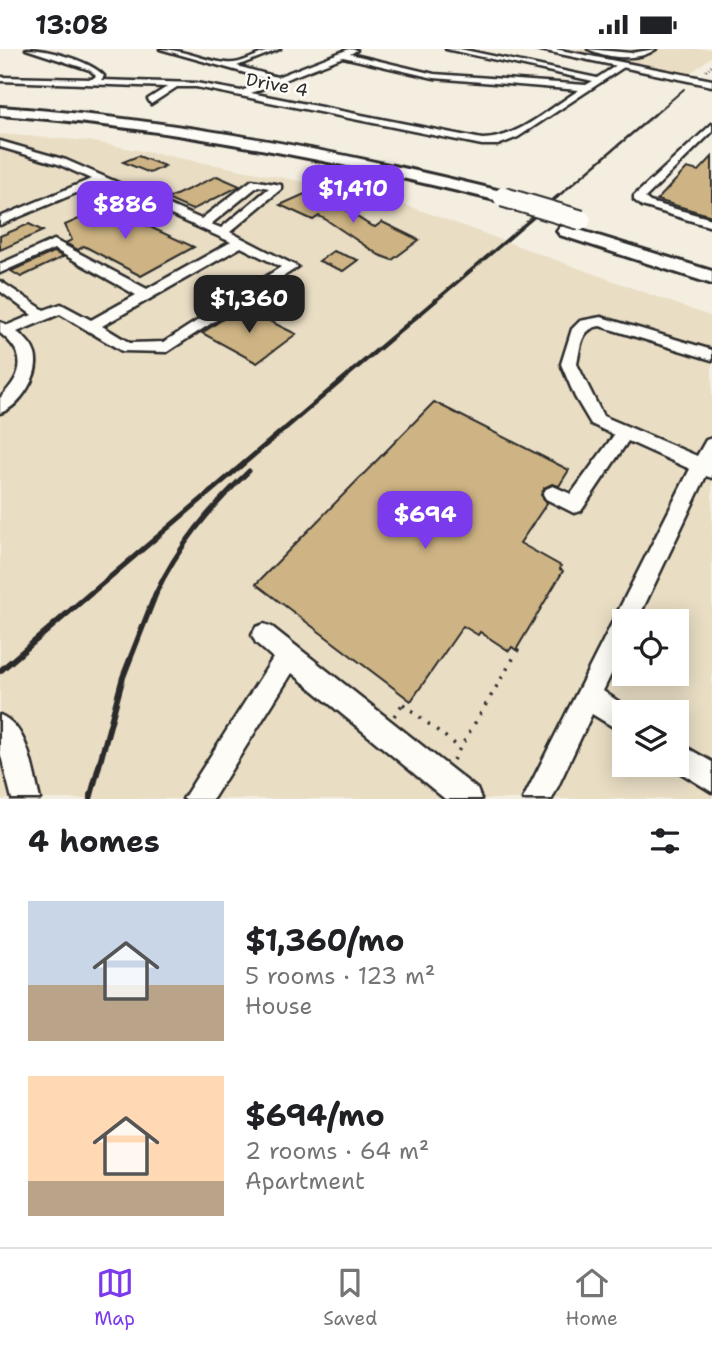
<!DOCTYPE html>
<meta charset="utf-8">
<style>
:root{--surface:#fff;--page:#f6f6f6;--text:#202124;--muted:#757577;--line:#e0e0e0;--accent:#7c3aed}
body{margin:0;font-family:"Shantell Sans",sans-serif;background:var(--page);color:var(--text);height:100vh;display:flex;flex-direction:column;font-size:26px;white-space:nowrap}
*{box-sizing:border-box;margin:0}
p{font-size:23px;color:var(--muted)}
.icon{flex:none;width:38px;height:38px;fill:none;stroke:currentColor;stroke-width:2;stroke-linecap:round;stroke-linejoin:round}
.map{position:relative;height:750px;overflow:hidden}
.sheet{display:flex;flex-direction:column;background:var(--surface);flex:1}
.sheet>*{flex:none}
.fabs{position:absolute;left:612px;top:560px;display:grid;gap:14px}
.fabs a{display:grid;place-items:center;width:77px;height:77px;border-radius:0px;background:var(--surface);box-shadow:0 4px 18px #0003;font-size:35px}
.price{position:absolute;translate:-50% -60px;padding:0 16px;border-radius:14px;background:var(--accent);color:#fff;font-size:23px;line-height:46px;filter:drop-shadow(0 2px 4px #0008)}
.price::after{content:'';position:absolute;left:50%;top:42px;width:21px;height:16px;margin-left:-10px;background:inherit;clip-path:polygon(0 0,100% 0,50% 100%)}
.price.current{background:#222;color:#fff}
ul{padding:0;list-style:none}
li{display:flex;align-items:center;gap:21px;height:175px;padding:0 28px}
li span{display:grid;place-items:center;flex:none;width:196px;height:140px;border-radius:0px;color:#555}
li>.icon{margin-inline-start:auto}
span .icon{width:84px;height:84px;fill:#fffc;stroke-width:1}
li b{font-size:30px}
h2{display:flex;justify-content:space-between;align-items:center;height:84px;padding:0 28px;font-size:30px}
.status{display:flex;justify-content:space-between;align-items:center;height:49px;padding:0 35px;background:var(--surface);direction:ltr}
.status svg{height:19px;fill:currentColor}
.tab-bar{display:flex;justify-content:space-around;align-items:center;height:98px;border-top:2px solid var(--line);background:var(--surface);font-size:19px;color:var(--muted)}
.tab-bar a{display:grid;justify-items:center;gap:4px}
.tab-bar .current{color:var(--accent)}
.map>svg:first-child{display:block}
.built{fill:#e9ddc4;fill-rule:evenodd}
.building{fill:#ceb484;stroke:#2b2b2b;stroke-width:2}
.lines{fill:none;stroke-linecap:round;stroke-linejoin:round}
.minor-casing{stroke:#2b2b2b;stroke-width:5}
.major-casing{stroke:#2b2b2b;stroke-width:5}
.highway-casing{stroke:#2b2b2b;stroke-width:6}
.path-far1{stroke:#2b2b2b;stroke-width:2;stroke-dasharray:1 2.5;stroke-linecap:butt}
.path{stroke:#2b2b2b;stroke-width:3.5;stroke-dasharray:2.5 8;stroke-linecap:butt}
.minor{fill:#fdfcf7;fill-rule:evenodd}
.major{fill:#fdfcf7;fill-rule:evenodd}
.highway{fill:#fdfcf7;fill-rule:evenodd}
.rail-far5{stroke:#2b2b2b;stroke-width:2}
.rail-far4{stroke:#2b2b2b;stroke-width:2.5}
.rail-far3{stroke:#2b2b2b;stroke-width:3.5}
.rail-far2{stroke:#2b2b2b;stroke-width:4.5}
.rail-far1{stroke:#2b2b2b;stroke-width:5}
.rail{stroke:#2b2b2b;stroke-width:6}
.highway-bridge-far1-casing{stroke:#2b2b2b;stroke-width:18;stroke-linecap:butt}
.highway-bridge-casing{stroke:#2b2b2b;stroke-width:23;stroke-linecap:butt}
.highway-bridge-far1{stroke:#fdfcf7;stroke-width:15}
.highway-bridge{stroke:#fdfcf7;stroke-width:19}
.labels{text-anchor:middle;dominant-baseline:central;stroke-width:5;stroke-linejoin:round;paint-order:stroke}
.far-street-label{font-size:18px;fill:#2b2b2b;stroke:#fdfcf7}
</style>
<div class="status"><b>13:08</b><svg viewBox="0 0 49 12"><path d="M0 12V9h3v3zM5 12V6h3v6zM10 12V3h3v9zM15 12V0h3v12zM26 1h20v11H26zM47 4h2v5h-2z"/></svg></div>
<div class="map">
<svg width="712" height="750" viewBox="0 0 712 750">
<rect width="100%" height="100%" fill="#f4eee0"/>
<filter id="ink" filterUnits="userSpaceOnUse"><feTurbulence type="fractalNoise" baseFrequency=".0143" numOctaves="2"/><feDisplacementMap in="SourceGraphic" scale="14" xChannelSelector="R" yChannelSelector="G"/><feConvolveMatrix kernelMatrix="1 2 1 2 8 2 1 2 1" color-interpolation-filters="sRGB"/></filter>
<g filter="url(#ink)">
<g class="built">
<path d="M546,0H712V7L687,27Z"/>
<path d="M0,85L89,92L384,148L712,268V750H0ZM625,572H677V625H625ZM625,663H677V716H625Z"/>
</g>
<g class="building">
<path d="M138,107L165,117L150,124L123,113Z"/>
<path d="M712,108V167L657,151L687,119L699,122Z"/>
<path d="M217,127L240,137L192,161L167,150Z"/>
<path d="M309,143L331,151L368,175L375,178L382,173L419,191L392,211L379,206L325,170L319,167L313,171L280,156Z"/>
<path d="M106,158L194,198L141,227L84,197L78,201L65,194L72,191L65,176Z"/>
<path d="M29,175L43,182L0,201V187Z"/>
<path d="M333,202L358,211L343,222L319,212Z"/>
<path d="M54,203L63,208L21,228L11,222Z"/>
<path d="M241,258L296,285L257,314L202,284Z"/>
<path d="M434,353L569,421L559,437L552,435L544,439L541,446L547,454L520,494L561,517L560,520L563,522L516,601L512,598L509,602L480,583L478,586L463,577L411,652L256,535Z"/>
</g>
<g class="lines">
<defs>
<g id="minor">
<path d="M26,0C47,0 91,12 104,27L101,31L196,34L241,42L270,31L160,0C183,0 204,12 226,14C243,17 262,0 280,0L237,17L277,28L349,0L357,1L350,5L434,25L586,36L593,32L446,0H460L597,29L620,14L627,16L518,88L498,96H482L196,38H177L151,55L148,50L167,38L0,32V28L92,30L96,27L90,21ZM343,8L434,29L579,41C550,59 517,90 482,90L251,44Z"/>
<path d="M588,0L631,4L656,0C638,13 607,9 588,0Z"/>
<path d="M712,75V83L645,149L650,153L712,170V178L642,157L634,151V147Z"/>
<path d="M0,92L66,111L201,170L252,131L281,136V140L230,183L298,218L167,303L122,302L60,265L17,283C24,288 32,295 35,305C41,325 20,358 0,364V349C24,325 28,306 0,284V273L8,276L32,266L0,242V232L44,261L61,255L91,271L136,246L54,200L0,224V215L54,191L147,240L231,193L100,134L0,176V168L91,130L58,115L0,98ZM258,137L269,139L221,179L211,175ZM241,198L281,218L164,293L130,294L102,277Z"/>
<path d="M601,268L712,301V311L600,277C580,280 581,297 577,315L603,367L697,407L706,391L712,389V429L706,427L637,572H625V597L603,642L634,663H625V685L592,665L552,750H523L690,420L628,392L581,462L574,464L546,450L543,445L546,440L553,437L571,445L614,386L591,375L575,348L561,315L572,280L580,272Z"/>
<path d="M264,575L272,578L477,740L481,750H445L292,624L213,750H183L273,609L256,594L252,586L256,578Z"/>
<path d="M0,666C29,678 33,723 40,750H12L0,703Z"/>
<path d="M677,693L712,713V743L668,716H677Z"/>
</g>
<path id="major" d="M536,0H555L712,31V37Z"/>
<g id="highway">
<path d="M0,58C173,70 341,102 509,144L511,148L503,153C336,112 171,78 0,66Z"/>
<path d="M566,177L712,222V235L560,186L557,182L560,178Z"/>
</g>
</defs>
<use href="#minor" class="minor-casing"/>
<use href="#major" class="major-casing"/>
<use href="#highway" class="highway-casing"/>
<path class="path-far1" d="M706,22L712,16"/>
<g class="path">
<path d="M403,655L460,699"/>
<path d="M394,667L404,653"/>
<path d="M453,711L520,598L518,596"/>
</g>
<use href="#minor" class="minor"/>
<use href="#major" class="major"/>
<use href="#highway" class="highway"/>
<path class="rail-far5" d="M653,67L684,40"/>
<path class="rail-far4" d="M556,149L655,65"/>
<path class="rail-far3" d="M434,253L558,147"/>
<path class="rail-far2" d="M281,383L436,251"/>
<g class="rail-far1">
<path d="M89,546L283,381"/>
<path d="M155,546C178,497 210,459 249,422"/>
</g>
<g class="rail">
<path d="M0,622L91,544"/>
<path d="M90,750L123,628L156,544"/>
</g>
<defs>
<path id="highway-bridge-far1" d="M503,148L507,149"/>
<path id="highway-bridge" d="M503,148L581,171"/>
</defs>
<use href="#highway-bridge-far1" class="highway-bridge-far1-casing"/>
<use href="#highway-bridge" class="highway-bridge-casing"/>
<use href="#highway-bridge-far1" class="highway-bridge-far1"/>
<use href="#highway-bridge" class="highway-bridge"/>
</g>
</g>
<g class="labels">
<g class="far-street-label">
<text transform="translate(277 36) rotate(11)">Drive 4</text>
</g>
</g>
</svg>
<div class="fabs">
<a><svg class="icon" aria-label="locate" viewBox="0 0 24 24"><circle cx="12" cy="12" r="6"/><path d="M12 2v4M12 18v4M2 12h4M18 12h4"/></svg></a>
<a><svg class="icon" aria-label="layers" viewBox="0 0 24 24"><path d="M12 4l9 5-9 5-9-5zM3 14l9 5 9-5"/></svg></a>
</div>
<b class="price" style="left:353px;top:176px">$1,410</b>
<b class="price" style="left:125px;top:192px">$886</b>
<b class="price current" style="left:249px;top:286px">$1,360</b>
<b class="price" style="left:425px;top:502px">$694</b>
</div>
<section class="sheet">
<h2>4 homes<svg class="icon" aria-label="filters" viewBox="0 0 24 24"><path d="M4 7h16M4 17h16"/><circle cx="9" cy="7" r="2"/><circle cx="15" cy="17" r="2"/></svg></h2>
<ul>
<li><span style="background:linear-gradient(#c9d6e8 60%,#b9a48a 0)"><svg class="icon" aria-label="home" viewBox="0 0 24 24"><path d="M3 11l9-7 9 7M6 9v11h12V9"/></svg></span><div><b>$1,360/mo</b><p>5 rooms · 123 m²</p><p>House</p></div></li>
<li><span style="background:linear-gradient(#ffd9b3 75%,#b9a48a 0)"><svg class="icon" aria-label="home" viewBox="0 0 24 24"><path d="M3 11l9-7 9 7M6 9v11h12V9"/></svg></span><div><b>$694/mo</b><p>2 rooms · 64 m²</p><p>Apartment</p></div></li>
</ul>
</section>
<nav class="tab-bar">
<a class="current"><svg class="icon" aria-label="map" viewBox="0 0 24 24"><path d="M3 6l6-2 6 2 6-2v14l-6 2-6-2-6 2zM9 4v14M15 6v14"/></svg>Map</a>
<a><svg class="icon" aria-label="saved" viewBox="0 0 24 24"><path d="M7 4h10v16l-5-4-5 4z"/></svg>Saved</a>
<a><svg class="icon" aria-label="home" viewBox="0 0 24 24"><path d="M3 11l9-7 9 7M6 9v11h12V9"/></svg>Home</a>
</nav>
